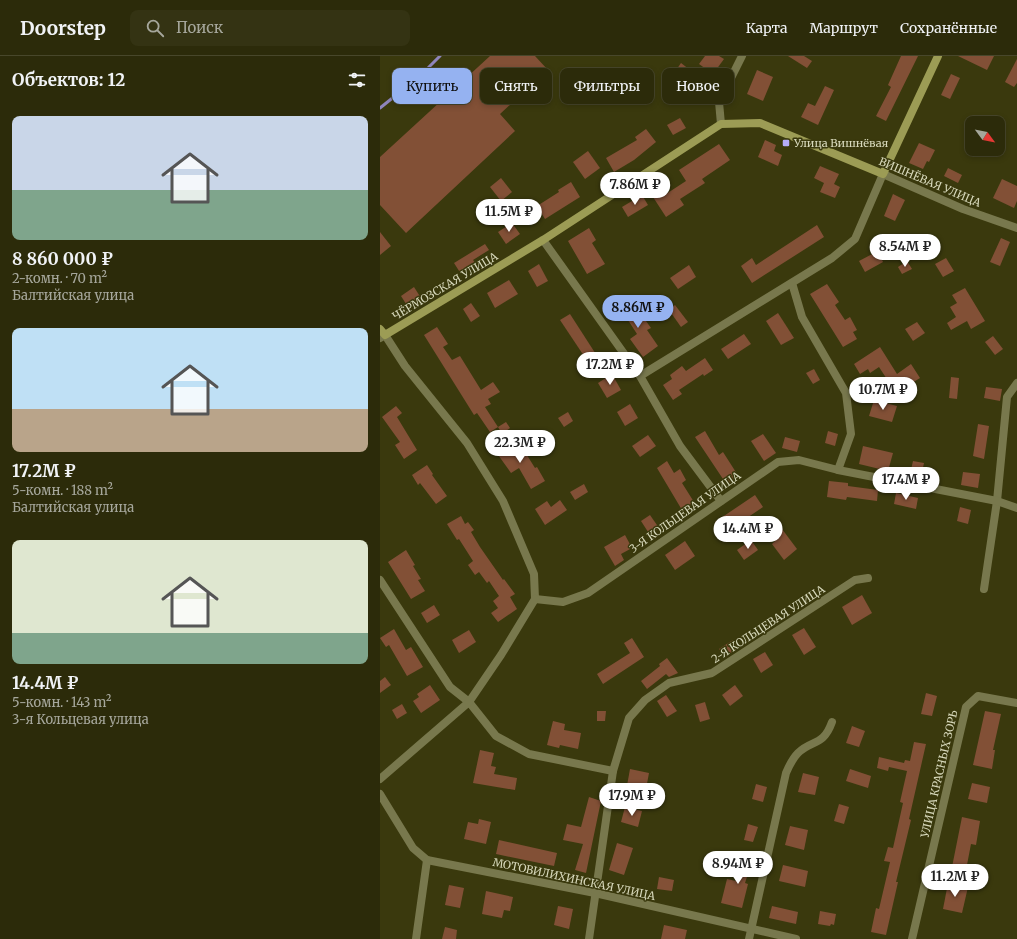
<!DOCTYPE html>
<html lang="ru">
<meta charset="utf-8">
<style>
:root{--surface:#2c2b0a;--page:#343313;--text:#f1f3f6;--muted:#a6a79c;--line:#48472b;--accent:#95b2f1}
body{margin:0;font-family:Merriweather,serif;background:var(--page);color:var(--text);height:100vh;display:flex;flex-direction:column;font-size:15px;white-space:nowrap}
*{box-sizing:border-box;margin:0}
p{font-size:13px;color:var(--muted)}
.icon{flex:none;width:22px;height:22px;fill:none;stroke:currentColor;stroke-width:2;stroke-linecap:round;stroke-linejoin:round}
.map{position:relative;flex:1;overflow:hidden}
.sheet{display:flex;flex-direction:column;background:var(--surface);width:380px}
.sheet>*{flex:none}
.hud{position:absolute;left:12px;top:12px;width:380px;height:36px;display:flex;gap:8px}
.needle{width:26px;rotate:122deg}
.fabs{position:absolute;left:585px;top:60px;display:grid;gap:8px}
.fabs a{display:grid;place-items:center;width:40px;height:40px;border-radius:8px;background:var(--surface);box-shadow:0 2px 6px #0003,0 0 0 1px var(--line);font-size:20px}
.price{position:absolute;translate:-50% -34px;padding:0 9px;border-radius:14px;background:#fff;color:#222;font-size:13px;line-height:26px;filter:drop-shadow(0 1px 2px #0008)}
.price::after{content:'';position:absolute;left:50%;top:24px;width:12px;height:9px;margin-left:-6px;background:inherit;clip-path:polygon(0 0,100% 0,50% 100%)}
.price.current{background:var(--accent);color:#111}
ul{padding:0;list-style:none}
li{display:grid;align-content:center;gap:8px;height:212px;padding:0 12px}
li span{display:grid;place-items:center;height:124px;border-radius:8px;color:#555}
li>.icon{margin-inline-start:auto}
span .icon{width:72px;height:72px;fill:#fffc;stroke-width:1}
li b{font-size:17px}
h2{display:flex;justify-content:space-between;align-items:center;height:48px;padding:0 12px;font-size:17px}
.pill{padding:0 14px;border-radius:8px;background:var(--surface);box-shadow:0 2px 6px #0003,0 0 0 1px var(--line);font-size:14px;line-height:36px}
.pill.current{background:var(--accent);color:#111}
header{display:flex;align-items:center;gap:24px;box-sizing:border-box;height:56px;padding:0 20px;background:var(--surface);border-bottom:1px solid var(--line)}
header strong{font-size:19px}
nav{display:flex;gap:22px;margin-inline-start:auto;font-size:14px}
.search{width:280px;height:36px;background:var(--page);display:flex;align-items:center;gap:10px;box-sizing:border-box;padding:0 14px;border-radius:8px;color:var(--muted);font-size:15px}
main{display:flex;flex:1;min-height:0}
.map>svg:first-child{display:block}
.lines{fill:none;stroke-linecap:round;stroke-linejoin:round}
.stream{stroke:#8f85bc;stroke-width:3}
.building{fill:#825036}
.street{stroke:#78784d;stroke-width:8}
.secondary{stroke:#9c9c55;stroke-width:8}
.poi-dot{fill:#b4acf9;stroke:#3a390d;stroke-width:1.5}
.labels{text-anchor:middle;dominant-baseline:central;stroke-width:3;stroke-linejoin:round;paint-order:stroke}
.poi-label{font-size:11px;fill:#d7d8bb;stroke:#3a390d;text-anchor:start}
.street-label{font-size:11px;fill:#d7d8bb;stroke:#3a390d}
</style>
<header>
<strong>Doorstep</strong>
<div class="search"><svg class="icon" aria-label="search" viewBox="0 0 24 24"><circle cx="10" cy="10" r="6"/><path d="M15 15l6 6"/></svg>Поиск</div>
<nav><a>Карта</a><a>Маршрут</a><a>Сохранённые</a></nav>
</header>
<main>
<section class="sheet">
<h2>Объектов: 12<svg class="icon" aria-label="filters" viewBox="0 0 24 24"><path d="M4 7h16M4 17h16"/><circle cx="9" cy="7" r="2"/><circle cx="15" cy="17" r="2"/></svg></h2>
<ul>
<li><span style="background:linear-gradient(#c9d6e8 60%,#7fa58c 0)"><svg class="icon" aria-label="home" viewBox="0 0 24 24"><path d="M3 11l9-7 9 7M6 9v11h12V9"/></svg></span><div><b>8 860 000 ₽</b><p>2-комн. · 70 m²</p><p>Балтийская улица</p></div></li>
<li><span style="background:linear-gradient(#bfe0f5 65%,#b9a48a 0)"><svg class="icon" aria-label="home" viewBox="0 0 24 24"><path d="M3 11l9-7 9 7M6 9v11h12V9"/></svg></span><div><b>17.2M ₽</b><p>5-комн. · 188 m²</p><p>Балтийская улица</p></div></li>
<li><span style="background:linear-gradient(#dfe7d0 75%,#7fa58c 0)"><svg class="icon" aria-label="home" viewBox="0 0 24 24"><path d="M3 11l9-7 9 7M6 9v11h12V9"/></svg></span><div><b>14.4M ₽</b><p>5-комн. · 143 m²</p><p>3-я Кольцевая улица</p></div></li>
</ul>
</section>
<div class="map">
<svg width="637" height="883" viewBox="0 0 637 883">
<rect width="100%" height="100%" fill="#3a390d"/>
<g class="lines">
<path class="stream" d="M0,52L40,20L60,0"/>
</g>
<g class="building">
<path d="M110,0H155L168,14L120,58L135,75L26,177L0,149V101Z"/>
<path d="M325,0H339L344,3L333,18L319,8Z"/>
<path d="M408,0H424L432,5L427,12Z"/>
<path d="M521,0H538L506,65L496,60L511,31L508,29Z"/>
<path d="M578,0H614L607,14Z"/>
<path d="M637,3V27L634,31L625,26Z"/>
<path d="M301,7L314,17L304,30L292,20Z"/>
<path d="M377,14L393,21L383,45L367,38Z"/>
<path d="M571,18L580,22L570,43L561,39Z"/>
<path d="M445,30L454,34L438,69L421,61L428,47L435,50Z"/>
<path d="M318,32L325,37L318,47L310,41Z"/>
<path d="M300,62L306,72L293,79L287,69Z"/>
<path d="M266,73L276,86L254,104L234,116L226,102L257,84L255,81Z"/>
<path d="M385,84L396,89L394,95L402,99L398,110L378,101Z"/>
<path d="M539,87L555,94L549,106L547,105L543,113L529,107Z"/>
<path d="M339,88L350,104L322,123L325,127L300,143L304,149L286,161L273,141L280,136L283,140L306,125L299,114Z"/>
<path d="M208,95L220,112L205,123L193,106Z"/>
<path d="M440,110L459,118L454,128L460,131L455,142L440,136L444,127L434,122Z"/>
<path d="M568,112L582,119L578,127L564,120Z"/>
<path d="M121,122L132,136L121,145L110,131Z"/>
<path d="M622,123L637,130V145L634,152L613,142Z"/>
<path d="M191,126L200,141L165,163L157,150L179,136L178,134Z"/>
<path d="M513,138L525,144L515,165L504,160Z"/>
<path d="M262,139L268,149L248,161L242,151Z"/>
<path d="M132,167L140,178L126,188L118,176Z"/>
<path d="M437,169L444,181L372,227L361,210L372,202L376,209Z"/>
<path d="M209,172L216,184L212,187L225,208L207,218L188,185Z"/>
<path d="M0,176L11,190L0,199Z"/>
<path d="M621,182L630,186L620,210L610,206Z"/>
<path d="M105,188L109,194L93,204L96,208L81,218L74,207Z"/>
<path d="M498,195L503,206L485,216L479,205Z"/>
<path d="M566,202L574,215L563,221L555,208Z"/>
<path d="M527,205L532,213L522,218L518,211Z"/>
<path d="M159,208L168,225L157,231L148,215Z"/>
<path d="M309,209L316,221L298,233L290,222Z"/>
<path d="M129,224L138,238L115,252L107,237Z"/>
<path d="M447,228L459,246L455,249L465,264L470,261L477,274L473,276L477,283L463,291L430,238Z"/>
<path d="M34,231L41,242L28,251L21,240Z"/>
<path d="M585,232L605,265L591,273L587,265L571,274L567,267L576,261L570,251L577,247L572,239Z"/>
<path d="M251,246L259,259L261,258L271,272L267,274L278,290L263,301L250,283L257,278L246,261L242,264L236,255Z"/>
<path d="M91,247L100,260L91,266L83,253Z"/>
<path d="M295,249L308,266L301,271L289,254Z"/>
<path d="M398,257L414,282L401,289L386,265Z"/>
<path d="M190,258L219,303L210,309L180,264Z"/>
<path d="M537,266L545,277L533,285L525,273Z"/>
<path d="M57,271L68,288L63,291L72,304L80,300L101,334L113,326L120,336L108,343L111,348L105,351L118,371L110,376L97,357L94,359L44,279Z"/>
<path d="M364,278L371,288L348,303L341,293Z"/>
<path d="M613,280L623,293L615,299L605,286Z"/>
<path d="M500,291L517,318L531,308L540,322L516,337L499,311L490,317L488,313L480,318L474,308Z"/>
<path d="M325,302L333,314L324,320L323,318L299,334L302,338L293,344L283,329L292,323L290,319L302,310L306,315Z"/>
<path d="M434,313L440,324L433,328L426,317Z"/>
<path d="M232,318L241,334L227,342L218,327Z"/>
<path d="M571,321L579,322L577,343L569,342Z"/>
<path d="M606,331L622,333L620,345L604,342Z"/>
<path d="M494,344L517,350L512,366L489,360Z"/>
<path d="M250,348L258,362L245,370L237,356Z"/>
<path d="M16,350L22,357L17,361L37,394L24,403L15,389L20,386L2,361Z"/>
<path d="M188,356L193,365L184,371L178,362Z"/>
<path d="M126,366L130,372L122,378L118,371Z"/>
<path d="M598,368L609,370L604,403L593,400Z"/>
<path d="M325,375L339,399L343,396L359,421L347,429L315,381Z"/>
<path d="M448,375L458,378L455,390L445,387Z"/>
<path d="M383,378L396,397L384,405L371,385Z"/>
<path d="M268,379L276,390L260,401L252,390Z"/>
<path d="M405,381L420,385L417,396L402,392Z"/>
<path d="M134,384L143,398L145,396L155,412L157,411L165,425L151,433L139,412L131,417L116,396Z"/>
<path d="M483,390L513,397L508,415L479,408Z"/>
<path d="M287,405L294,417L300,413L306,424L302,427L314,446L302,454L277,412Z"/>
<path d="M533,405L544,407L541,421L530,418Z"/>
<path d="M47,409L53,418L52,419L67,440L56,448L40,427L38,429L32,419Z"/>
<path d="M583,416L600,418L598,432L581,429Z"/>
<path d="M449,425L468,427V430L498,434L497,445L467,441L466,444L447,441Z"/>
<path d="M204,428L208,436L195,444L190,436Z"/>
<path d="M516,437L538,442L536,453L514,448Z"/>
<path d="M375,439L383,451L361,466L363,469L345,482L335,466Z"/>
<path d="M180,444L187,454L165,469L155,453L167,445L171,451Z"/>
<path d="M580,451L591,454L588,468L577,465Z"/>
<path d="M270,459L279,472L270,479L261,465Z"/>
<path d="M81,460L85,468L88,466L94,474L91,476L100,491L123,524L124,523L135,538L130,541L137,553L118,566L111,557L118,552L113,545L119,540L109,525L107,527L99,516L95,519L88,509L93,505L79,483L77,484L67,468Z"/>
<path d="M399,469L417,493L404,504L392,488L395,485L389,477Z"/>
<path d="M245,479L252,492L241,498L244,504L235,510L224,491Z"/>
<path d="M371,484L378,494L364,504L357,494Z"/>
<path d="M305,485L315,500L295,514L285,499Z"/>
<path d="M26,494L35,509L33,510L41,523L38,524L45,535L31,543L8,506Z"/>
<path d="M482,539L492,557L472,569L462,551Z"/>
<path d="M54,549L60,559L47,567L41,557Z"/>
<path d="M424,572L436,591L424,599L412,579Z"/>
<path d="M14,573L26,594L31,591L43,611L27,620L9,589L6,591L0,582Z"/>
<path d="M89,574L96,586L79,597L72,584Z"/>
<path d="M252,582L264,601L223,628L217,618L250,597L244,587Z"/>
<path d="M353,584L358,592L345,601L339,593Z"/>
<path d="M385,596L393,609L381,617L373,603Z"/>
<path d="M287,602L298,617L289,621L286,618L267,633L261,625L280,610L279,608Z"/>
<path d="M5,621L11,629L0,637V625Z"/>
<path d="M50,629L60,644L41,657L33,645L39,641L37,638Z"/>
<path d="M355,629L363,640L350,650L342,639Z"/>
<path d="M546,637L557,640L552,660L541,658Z"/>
<path d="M286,639L297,655L287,661L277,645Z"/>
<path d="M325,646L330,663L320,666L315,649Z"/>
<path d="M22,648L27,657L17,663L12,654Z"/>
<path d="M217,655H226L225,665H217Z"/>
<path d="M605,655L621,658L613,694H615L612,713L593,709Z"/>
<path d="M173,665L185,668L184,674L201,677L198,693L180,689L179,692L167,689Z"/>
<path d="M472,670L485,675L479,691L466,687Z"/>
<path d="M534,686L546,688L529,763L531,764L516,826H518L506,879L491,876L496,852L499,853L510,806L504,805L508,791L513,792L523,747L520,746L527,715L509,711L508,715L497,712L499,701L524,707L525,704L530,705Z"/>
<path d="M100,694L114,697L111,710L116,711L114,718L137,722L135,734L93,727Z"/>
<path d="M250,713L269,717L265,738L246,735Z"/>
<path d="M470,713L491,720L488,732L466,725Z"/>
<path d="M423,717L439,721L435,739L418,736Z"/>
<path d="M592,727L610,731L607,747L588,743Z"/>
<path d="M376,728L387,731L383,746L372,743Z"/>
<path d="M209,741L221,745L206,817L195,814L203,788L183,784L187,768L201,771Z"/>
<path d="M459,748L469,751L464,768L454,765Z"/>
<path d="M245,751L262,755L258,771L241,766Z"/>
<path d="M582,761L600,765L596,789L591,788L586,814L572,811Z"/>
<path d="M99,763L111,766L106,788L84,783L88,766L98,768Z"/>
<path d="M368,768L378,771L373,786L364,784Z"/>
<path d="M410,770L428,774L424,794L405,789Z"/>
<path d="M119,784L177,797L174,810L116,798Z"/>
<path d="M237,787L253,792L244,819L229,814Z"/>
<path d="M363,799L373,802L365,827L368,828L362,852L341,847L347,823L356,825Z"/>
<path d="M403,809L428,815L425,831L399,825Z"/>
<path d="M279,821L294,824L292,835L277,833Z"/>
<path d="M568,827L588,831L582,857L563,853Z"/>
<path d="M69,829L84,832L80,852L65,849Z"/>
<path d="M106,835L133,841L130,855L124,854L122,862L102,858Z"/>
<path d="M178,850L193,853L189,873L174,869Z"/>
<path d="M392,850L418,856L416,868L389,862Z"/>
<path d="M440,855L456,858L454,869L451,868L450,870L438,868Z"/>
<path d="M284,869L307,874L305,883H281Z"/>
<path d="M65,871L77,874L76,883H62Z"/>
</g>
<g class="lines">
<g class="street">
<path d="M341,68L339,46L362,0"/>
<path d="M163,184L260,320L300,390L341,445"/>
<path d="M412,227L422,261L466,337L471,378L458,414"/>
<path d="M0,282L5,279L25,310L87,387L123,445L154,518L155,543"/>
<path d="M260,320L452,202L475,183L503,118L583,153L637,172"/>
<path d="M0,524L70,631L89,646L116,680L149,698L233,715"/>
<path d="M604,533L617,445L627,341L637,327"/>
<path d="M155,543L183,546L208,537L398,406L419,404L458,414L617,445L637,452"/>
<path d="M0,723L89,646L121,599L155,543"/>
<path d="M0,738L33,792L47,804L215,837L416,883"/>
<path d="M36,883L47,804"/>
<path d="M209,883L233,715L249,662L265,644L289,627L332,617L475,524L488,522"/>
<path d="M369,883L406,717C409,710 412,703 418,697C432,683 443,691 452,666"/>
<path d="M532,883L586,651L598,640L637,647"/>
</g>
<path class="secondary" d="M0,273L5,279L163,184L341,68L380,67L503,118L558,0"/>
</g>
<rect class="poi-dot" x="402" y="83" width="8" height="8" rx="2"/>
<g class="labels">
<g class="poi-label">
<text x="414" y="87">Улица Вишнёвая</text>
</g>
<g class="street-label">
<text transform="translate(550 126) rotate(23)">ВИШНЁВАЯ УЛИЦА</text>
<text transform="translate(65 230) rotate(-31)">ЧЁРМОЗСКАЯ УЛИЦА</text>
<text transform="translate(305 456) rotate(-35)">3-Я КОЛЬЦЕВАЯ УЛИЦА</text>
<text transform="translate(388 568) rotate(-33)">2-Я КОЛЬЦЕВАЯ УЛИЦА</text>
<text transform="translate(559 718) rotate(-77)">УЛИЦА КРАСНЫХ ЗОРЬ</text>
<text transform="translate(194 823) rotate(12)">МОТОВИЛИХИНСКАЯ УЛИЦА</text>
</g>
</g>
</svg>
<div class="fabs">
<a><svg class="needle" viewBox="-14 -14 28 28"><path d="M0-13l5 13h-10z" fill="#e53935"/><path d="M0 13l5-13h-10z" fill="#a6a79c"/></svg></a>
</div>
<b class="price" style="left:255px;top:150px">7.86M ₽</b>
<b class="price" style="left:129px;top:177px">11.5M ₽</b>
<b class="price" style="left:525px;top:212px">8.54M ₽</b>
<b class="price current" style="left:258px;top:273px">8.86M ₽</b>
<b class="price" style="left:230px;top:330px">17.2M ₽</b>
<b class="price" style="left:503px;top:355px">10.7M ₽</b>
<b class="price" style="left:140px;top:408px">22.3M ₽</b>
<b class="price" style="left:526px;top:445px">17.4M ₽</b>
<b class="price" style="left:368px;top:494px">14.4M ₽</b>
<b class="price" style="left:252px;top:761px">17.9M ₽</b>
<b class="price" style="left:358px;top:829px">8.94M ₽</b>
<b class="price" style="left:575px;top:842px">11.2M ₽</b>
<div class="hud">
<a class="pill current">Купить</a>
<a class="pill">Снять</a>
<a class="pill">Фильтры</a>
<a class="pill">Новое</a>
</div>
</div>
</main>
